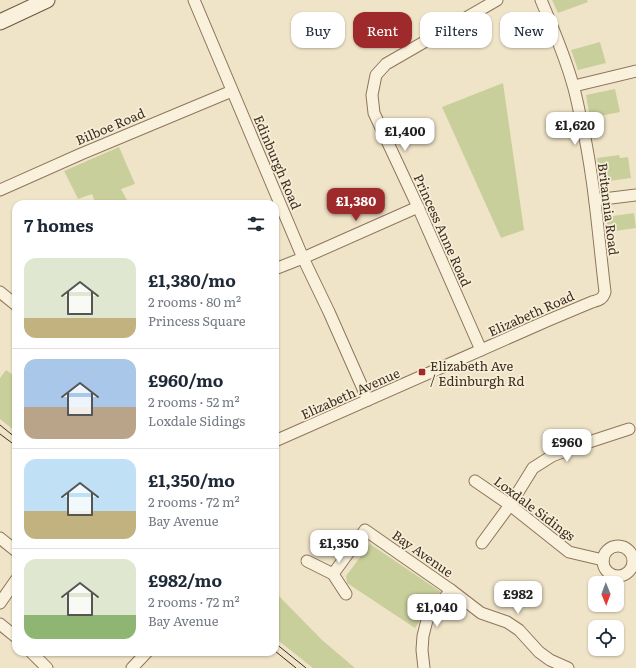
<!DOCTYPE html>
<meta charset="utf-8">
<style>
:root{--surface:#fff;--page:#f6f6f7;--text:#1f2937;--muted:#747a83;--line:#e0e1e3;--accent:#9e2a2b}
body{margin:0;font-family:Literata,serif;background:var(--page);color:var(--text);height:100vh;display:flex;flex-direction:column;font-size:15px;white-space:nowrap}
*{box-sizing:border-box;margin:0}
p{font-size:13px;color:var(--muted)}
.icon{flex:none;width:22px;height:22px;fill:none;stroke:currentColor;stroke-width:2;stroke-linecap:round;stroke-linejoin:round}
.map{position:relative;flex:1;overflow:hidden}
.drawer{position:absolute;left:12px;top:200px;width:267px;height:456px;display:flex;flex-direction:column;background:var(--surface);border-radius:12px;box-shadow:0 1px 3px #0004}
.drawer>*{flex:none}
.top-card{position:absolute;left:291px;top:12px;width:285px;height:36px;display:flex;gap:8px}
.needle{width:26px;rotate:179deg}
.buttons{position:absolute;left:588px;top:576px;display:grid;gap:8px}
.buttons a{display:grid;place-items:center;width:36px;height:36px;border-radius:8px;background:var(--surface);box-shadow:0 1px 3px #0004;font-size:20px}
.price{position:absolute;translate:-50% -34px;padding:0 9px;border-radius:8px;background:#fff;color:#222;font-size:13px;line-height:26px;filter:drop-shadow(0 1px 2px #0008)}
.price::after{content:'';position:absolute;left:50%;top:24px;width:12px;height:9px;margin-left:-6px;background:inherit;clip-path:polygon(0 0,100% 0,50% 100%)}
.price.current{background:var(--accent);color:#fff}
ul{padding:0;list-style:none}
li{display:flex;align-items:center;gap:12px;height:100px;padding:0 12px}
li+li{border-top:1px solid var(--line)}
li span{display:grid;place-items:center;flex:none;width:112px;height:80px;border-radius:12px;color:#555}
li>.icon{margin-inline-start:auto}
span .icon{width:48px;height:48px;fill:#fffc;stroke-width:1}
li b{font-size:17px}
h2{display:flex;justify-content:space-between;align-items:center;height:48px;padding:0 12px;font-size:17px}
.tag{padding:0 14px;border-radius:12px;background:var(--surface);box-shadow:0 1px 3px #0004;font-size:14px;line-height:36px}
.tag.current{background:var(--accent);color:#fff}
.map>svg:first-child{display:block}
.green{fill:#c9cf9b}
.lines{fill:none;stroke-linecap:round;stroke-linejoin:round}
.street-casing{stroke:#8d765c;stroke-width:13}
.secondary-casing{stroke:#6f573f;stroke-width:17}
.street{stroke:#faf1dc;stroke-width:11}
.secondary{stroke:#faf1dc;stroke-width:15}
.tram{stroke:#3d2e20;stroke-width:1}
.poi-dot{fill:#9e2a2b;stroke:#f7eed8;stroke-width:1.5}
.labels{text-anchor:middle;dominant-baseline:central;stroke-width:3.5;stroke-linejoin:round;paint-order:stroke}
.street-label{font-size:13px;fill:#3d2e20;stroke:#f7eed8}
.poi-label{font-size:13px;fill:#3d2e20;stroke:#f7eed8;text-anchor:start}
</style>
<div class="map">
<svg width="636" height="668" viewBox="0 0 636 668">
<rect width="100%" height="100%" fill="#f0e4c8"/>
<g class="green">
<path d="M552,0H587L588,2L558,13Z"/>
<path d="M600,42L606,63L578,70L571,50Z"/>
<path d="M503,83L524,230L501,238L442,107Z"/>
<path d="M615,89L620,112L590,118L586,95Z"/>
<path d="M119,147L135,184L121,189L129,204H96L92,194L78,199L64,171Z"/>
<path d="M619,155L620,158L628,157L631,178L601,182L597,158Z"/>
<path d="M634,213L636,228L608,232L606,217Z"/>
<path d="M6,370L16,377V432L0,419V378Z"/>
<path d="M370,544L441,592L415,628L347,583L346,576Z"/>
<path d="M275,592L322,640L355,668H313L275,638Z"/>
</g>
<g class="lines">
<defs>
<g id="street">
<path d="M194,0L303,258L329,312L368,400"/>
<path d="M574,86L636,71"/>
<path d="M0,190L81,154L232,91"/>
<path d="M595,200L636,195"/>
<path d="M275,269L303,258L418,207"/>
<path d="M0,292L16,305"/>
<path d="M481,350L418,207L374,113L372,95L376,75L386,64L497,0"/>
<path d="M275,441L549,320L592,302C599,300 603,299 605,292C598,233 594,173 580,115C578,105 576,95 573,85C565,56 553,28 541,0"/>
<path d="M475,481L510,505L569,552L603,560"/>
<path d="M0,538L16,551"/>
<path d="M482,543L510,505L533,468L552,456L583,444L629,429"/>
<circle cx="618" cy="561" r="15"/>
<path d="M307,561L333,574L346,594"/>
<path d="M333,574L365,530L451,590L481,613L507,622L519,630L539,652L550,660L568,668"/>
<path d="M0,603L16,580"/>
<path d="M0,624L16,637"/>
<path d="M31,652L47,668"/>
<path d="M132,668L147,652"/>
<path d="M424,668L422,650L423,636L427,620L451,590"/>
</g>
<path id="secondary" d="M0,22L47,0"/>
</defs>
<use href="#street" class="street-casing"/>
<use href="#secondary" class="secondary-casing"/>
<use href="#street" class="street"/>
<use href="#secondary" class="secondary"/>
<g class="tram">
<path d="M0,425L16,438"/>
<path d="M0,434L16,446"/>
<path d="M275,643L306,668"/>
<path d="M275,651L296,668"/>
</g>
</g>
<rect class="poi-dot" x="418" y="368" width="8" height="8" rx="2"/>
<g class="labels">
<g class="street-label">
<text transform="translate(110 126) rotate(-23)">Bilboe Road</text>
<text transform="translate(278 162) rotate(67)">Edinburgh Road</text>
<text transform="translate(609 209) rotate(83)">Britannia Road</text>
<text transform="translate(443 230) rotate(66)">Princess Anne Road</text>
<text transform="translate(531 313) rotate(-24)">Elizabeth Road</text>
<text transform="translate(350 393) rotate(-24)">Elizabeth Avenue</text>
<text transform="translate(535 508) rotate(37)">Loxdale Sidings</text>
<text transform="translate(423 553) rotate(35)">Bay Avenue</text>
</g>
<g class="poi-label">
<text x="430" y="365">Elizabeth Ave<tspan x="430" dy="15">/ Edinburgh Rd</tspan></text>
</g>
</g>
</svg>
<div class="buttons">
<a><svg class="needle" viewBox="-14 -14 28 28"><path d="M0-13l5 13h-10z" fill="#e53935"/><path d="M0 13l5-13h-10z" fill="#747a83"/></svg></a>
<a><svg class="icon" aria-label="locate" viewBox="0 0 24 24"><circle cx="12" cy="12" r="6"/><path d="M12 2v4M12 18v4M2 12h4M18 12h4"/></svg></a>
</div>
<b class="price" style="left:575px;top:146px">£1,620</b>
<b class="price" style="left:405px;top:152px">£1,400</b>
<b class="price current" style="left:356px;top:222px">£1,380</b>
<b class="price" style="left:567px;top:463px">£960</b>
<b class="price" style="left:339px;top:564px">£1,350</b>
<b class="price" style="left:518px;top:615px">£982</b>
<b class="price" style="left:437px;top:628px">£1,040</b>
<div class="top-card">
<a class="tag">Buy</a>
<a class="tag current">Rent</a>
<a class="tag">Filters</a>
<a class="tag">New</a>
</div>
<section class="drawer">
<h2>7 homes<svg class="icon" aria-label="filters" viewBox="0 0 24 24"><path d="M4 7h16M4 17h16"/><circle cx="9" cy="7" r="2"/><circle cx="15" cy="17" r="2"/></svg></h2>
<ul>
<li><span style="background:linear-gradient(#dfe7d0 75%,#c2b280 0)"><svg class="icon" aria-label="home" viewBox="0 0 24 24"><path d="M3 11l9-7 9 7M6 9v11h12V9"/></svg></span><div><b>£1,380/mo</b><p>2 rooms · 80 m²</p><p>Princess Square</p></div></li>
<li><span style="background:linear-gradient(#a9c7e8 60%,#b9a48a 0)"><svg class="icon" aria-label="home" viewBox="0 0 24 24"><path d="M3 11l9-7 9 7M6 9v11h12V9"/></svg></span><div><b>£960/mo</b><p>2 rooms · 52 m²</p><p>Loxdale Sidings</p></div></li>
<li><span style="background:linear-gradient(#bfe0f5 65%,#c2b280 0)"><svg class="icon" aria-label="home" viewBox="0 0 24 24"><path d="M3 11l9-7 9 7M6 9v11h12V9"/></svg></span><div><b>£1,350/mo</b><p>2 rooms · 72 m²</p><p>Bay Avenue</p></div></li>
<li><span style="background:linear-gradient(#dfe7d0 70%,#8fb573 0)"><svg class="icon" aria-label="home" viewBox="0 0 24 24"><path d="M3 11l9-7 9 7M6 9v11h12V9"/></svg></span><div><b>£982/mo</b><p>2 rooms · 72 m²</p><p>Bay Avenue</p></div></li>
</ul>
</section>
</div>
